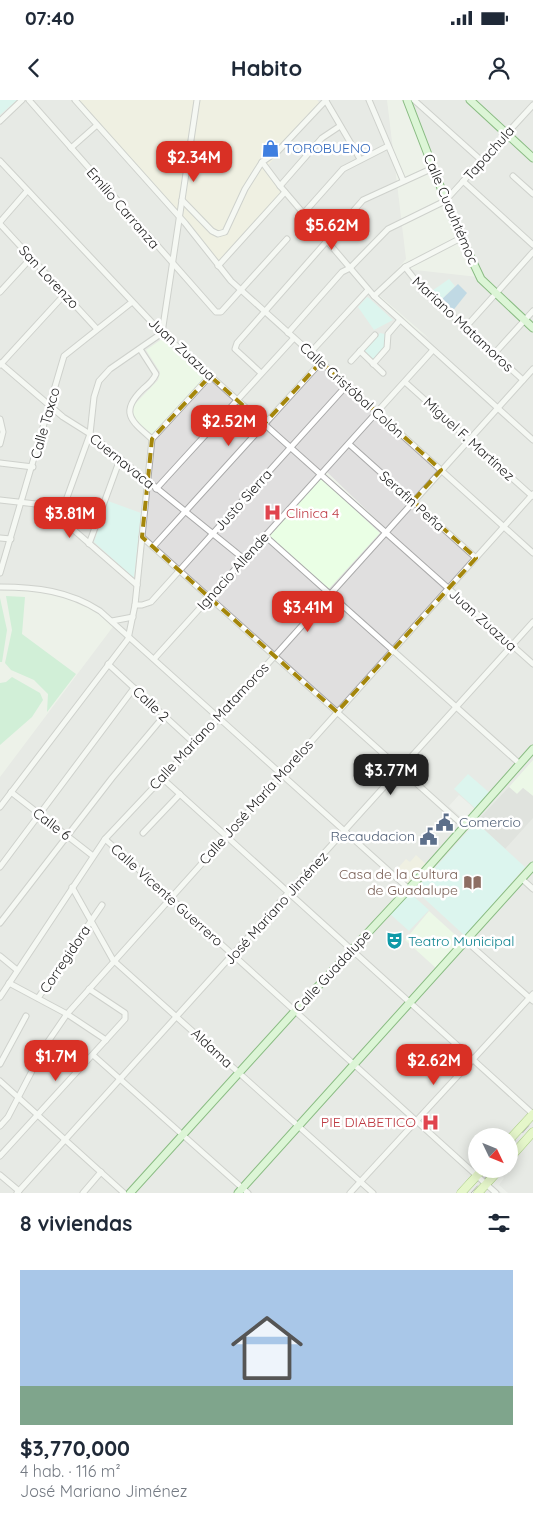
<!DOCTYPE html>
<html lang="es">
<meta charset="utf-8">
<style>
:root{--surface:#fff;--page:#f6f6f7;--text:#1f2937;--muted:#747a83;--line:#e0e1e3;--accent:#d93025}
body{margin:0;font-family:Quicksand,sans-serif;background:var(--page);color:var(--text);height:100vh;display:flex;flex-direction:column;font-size:19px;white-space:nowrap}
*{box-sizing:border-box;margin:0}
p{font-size:16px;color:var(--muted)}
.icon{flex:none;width:28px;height:28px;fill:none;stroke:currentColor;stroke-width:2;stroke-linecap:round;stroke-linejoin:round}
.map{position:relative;height:1093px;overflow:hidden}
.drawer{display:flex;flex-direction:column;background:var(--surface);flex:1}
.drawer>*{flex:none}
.needle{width:32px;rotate:133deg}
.tools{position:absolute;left:468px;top:1028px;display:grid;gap:10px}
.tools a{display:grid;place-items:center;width:50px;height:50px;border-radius:50%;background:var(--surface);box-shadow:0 2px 12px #0003;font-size:25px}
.price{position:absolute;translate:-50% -42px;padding:0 11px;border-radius:10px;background:var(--accent);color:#fff;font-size:16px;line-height:32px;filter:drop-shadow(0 1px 2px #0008)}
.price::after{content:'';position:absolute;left:50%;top:30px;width:15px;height:11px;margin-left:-8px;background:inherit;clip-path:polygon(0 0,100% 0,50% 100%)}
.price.on{background:#222;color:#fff}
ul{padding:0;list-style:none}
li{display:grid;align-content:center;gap:10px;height:265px;padding:0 20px}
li+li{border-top:1px solid var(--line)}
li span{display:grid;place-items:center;height:155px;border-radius:0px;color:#555}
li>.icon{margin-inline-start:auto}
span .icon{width:90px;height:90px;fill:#fffc;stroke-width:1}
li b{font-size:21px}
h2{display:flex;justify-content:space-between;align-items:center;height:60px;padding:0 20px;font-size:21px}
.status{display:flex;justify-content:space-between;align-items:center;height:35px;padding:0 25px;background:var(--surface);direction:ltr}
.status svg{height:14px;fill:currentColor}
header{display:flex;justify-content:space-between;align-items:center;height:65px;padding:0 20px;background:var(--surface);font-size:22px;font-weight:700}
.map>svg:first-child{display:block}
.residential{fill:#e0dfdf;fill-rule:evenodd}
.commercial{fill:#f1eed9}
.education{fill:#eaffe5}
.religious{fill:#d0d0d0}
.grass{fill:#b0eac2}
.park{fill:#c8f9f3}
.pitch{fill:#89bbde}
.parking{fill:#eee}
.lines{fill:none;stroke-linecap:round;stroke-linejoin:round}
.street-casing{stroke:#a9a9a9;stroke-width:7}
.secondary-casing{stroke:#117a07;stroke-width:9}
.primary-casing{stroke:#549d03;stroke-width:9}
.street{stroke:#fff;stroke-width:5}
.secondary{stroke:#c8f9bf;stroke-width:7}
.primary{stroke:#dbfba5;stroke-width:8}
.rail{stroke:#707070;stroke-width:1;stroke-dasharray:10 10;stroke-linecap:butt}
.marked{fill:none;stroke:#a4860b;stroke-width:4;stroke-dasharray:10 6;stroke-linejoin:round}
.labels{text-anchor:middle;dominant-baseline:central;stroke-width:5;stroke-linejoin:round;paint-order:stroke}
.shop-label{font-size:14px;fill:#366cbe;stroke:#fff;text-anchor:start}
.street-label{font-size:14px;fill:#222;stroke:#fff}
.health-label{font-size:14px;fill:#be3a42;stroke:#fff;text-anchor:start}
.service-label{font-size:14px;fill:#4e5e75;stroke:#fff;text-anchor:start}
.education-label{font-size:14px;fill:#785e54;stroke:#fff;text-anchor:end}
.culture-label{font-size:14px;fill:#0d838f;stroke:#fff;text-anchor:start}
</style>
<div class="status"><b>07:40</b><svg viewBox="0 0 49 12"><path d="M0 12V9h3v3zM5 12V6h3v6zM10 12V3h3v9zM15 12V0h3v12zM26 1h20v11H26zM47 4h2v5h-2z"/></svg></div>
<header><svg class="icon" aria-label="back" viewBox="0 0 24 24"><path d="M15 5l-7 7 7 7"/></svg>Habito<svg class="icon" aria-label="person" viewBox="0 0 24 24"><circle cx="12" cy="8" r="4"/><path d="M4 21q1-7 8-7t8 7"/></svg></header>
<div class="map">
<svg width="533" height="1093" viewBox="0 0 533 1093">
<rect width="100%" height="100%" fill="#edf2e9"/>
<g class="residential">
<path d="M0,0H387L406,159L374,197L369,191L368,193L373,199L431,240L379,195L406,169L478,177L487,190L533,231V1093H0V677L115,524L93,506L63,492L0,487ZM327,372L434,475L321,375ZM476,1036H509V1069H476Z"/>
<path d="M409,0H467L533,60V228L479,173Z"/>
<path d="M471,0H533V58Z"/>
</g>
<g class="commercial">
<path d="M75,0H317L324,7L267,66L285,92L218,166L181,118Z"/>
<path d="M416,755L427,765L409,784L394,772L406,759L410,762Z"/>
</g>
<g class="education">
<path d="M162,239L205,278L153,335L138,324L132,315L133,306L158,280L160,272L146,250Z"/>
<path d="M321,378L380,433L328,490L268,437Z"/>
<path d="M533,660V696L523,688L517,694L509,687Z"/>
<path d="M429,811L462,841L437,869L405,840Z"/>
</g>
<path class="religious" d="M509,687L517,694L523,688L533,696V718L505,749L476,722Z"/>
<g class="grass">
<path d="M6,496L25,497L22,534L76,574L47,612L48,594L34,580L11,570L5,563L12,530Z"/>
<path d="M0,498L7,530L2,562H0Z"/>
<path d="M12,577L40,593L43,600L32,617L0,645V583L6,582Z"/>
</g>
<g class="park">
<path d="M0,0H17L0,15Z"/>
<path d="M449,179L455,186L439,202L429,193Z"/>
<path d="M367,197L369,198L393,220L374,230L358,207Z"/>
<path d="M380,233L385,234L387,245L373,260L364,250Z"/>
<path d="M108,401L141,413L134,478L94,442Z"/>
<path d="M468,674L491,694L477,710L454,689Z"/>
<path d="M476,722L525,767L465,836L415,790Z"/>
<path d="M409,792L429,810L409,831L390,814Z"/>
</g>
<path class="pitch" d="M458,184L467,193L451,213L439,202Z"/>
<g class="parking">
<path d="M459,695L476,710L466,722L449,706Z"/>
<path d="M500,1074L504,1078L499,1085L508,1093H502L491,1084Z"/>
</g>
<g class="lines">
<defs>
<g id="street">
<path d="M29,0L216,212H221L287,139"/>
<path d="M75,0L185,123L231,181L533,453"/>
<path d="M369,0L403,80"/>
<path d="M414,0L482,61"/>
<path d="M326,1L360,59"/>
<path d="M0,21L22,0"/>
<path d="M71,48L97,25"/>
<path d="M0,61L160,231L533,564"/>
<path d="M262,62L280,86L374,196L533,340"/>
<path d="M513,76L533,94"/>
<path d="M463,81L533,145"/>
<path d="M280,86L322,38L340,26"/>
<path d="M182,100L212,131L218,134L225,132L245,89L262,62L278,51L326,0"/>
<path d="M303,114L343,69L388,46"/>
<path d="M0,122L27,91"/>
<path d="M0,124L97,229"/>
<path d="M218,166L285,92"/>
<path d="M405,167L420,186L523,280"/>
<path d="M0,192L31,158"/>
<path d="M374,196L405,167L461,138"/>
<path d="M464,229L533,152"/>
<path d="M288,233L342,172L350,168L388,129L445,101L533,5"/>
<path d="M140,249L156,274C153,281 148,285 143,289C119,312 131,321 152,339"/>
<path d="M360,251L383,273"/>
<path d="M310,253L368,190"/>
<path d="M493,255L533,211"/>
<path d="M351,261L375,235"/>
<path d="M0,263L63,317L90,334L244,459"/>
<path d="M373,264L387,248L388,234L400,220"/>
<path d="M0,265L65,194"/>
<path d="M261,273L235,249L237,243L363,100L433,68"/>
<path d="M405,282L532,396"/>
<path d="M0,319L3,332L0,344"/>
<path d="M349,344L476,458"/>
<path d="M0,363L33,367"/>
<path d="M156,389L294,238"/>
<path d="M0,400L45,405L137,485"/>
<path d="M60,417L90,334L94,297L99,281L110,269L162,233L197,0"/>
<path d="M265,436L520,664"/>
<path d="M142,437L465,727"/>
<path d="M0,438L11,439"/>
<path d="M89,444L120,359"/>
<path d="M153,447L321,262"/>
<path d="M0,473L64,256L132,202"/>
<path d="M0,487C36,487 69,491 100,511L409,789"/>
<path d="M135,505H142L151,502L347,285"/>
<path d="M112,521L133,517"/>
<path d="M154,559L433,250"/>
<path d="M108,564L195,644"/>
<path d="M162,678L533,1014"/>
<path d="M11,692L93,756"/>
<path d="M0,707L128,539L135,505L152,339L210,276"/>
<path d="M143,733L180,694"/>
<path d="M105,739L496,1093"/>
<path d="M0,767L134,588"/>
<path d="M522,779L533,789"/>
<path d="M72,787L113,860L373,1093"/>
<path d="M0,823L112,678L164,616"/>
<path d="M466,841L533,901"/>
<path d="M0,856L17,870"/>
<path d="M9,883L67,914L106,940"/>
<path d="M0,897L105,739L219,618L533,269"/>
<path d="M38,898L102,805"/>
<path d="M93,955L248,1093"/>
<path d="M0,964L26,916"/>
<path d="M0,981L124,1093"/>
<path d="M0,1026L8,1017L45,946L67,914L533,394"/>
<path d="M0,1056L125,919V913L89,889"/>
<path d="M0,1075L19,1091"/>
<path d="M17,1093L533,522"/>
<path d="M83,1093L101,1072"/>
<path d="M350,1093L533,894"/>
</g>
<g id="secondary">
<path d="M407,0L454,122L481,179L533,228"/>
<path d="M470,0L533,58"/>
<path d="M130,1093L295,911L417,780L533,649"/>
<path d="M238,1093L533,766"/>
</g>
<g id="primary">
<path d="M509,1040L533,1014"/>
<path d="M509,1059L533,1032"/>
<path d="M461,1093L483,1069"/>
<path d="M478,1093L500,1069"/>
</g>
</defs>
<use href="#street" class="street-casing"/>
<use href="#secondary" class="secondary-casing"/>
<use href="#primary" class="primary-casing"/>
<use href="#street" class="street"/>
<use href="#secondary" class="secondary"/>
<use href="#primary" class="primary"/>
<g class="rail">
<path d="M509,1048L533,1021"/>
<path d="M471,1093L493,1069"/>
</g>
</g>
<path d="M0 0H533V1093H0ZM321,262L441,370L413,401L476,458L337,612L142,437L152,339L210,276L264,324Z" fill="#edf2e9" fill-opacity=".55" fill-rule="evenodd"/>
<path class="marked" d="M321,262L441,370L413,401L476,458L337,612L142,437L152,339L210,276L264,324Z"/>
<defs>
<symbol id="shop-bare" viewBox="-9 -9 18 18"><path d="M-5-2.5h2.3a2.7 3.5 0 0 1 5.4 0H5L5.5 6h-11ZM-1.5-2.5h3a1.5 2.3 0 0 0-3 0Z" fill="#3f7fe0" stroke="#fff" stroke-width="2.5" paint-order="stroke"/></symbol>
<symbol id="hospital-bare" viewBox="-9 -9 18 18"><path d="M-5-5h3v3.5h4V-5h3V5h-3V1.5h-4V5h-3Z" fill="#e0444e" stroke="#fff" stroke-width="2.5" paint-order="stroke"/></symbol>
<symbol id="civic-bare" viewBox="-9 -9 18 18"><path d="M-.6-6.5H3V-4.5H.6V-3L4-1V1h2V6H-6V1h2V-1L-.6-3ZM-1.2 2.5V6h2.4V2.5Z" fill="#5c6f8a" stroke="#fff" stroke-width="2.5" paint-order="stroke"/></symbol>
<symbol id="library-bare" viewBox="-9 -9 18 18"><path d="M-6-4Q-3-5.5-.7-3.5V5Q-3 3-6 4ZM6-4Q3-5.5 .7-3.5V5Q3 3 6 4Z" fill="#8d6e63" stroke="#fff" stroke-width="2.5" paint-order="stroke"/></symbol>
<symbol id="theatre-bare" viewBox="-9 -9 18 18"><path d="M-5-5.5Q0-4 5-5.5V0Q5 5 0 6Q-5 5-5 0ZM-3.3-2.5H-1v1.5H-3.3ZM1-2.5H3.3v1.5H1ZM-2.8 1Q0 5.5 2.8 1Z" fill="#0f9aa8" stroke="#fff" stroke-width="2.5" paint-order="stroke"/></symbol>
</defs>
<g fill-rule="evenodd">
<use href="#shop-bare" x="258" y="36" width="25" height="25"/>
<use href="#hospital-bare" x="260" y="400" width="25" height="25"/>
<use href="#civic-bare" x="432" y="710" width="25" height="25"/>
<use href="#civic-bare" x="416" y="724" width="25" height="25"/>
<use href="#library-bare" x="460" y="770" width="25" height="25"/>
<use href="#theatre-bare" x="382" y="828" width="25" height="25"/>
<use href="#hospital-bare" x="418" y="1010" width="25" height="25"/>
</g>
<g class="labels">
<g class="shop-label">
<text x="284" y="48">TOROBUENO</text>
</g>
<g class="street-label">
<text transform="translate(489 53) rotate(-48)">Tapachula</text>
<text transform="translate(123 108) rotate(49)">Emilio Carranza</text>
<text transform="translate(451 109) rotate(67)">Calle Cuauhtémoc</text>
<text transform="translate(49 177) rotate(47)">San Lorenzo</text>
<text transform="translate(463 224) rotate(43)">Mariano Matamoros</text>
<text transform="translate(182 249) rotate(43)">Juan Zuazua</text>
<text transform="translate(352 290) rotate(42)">Calle Cristóbal Colón</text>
<text transform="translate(45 323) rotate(-74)">Calle Taxco</text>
<text transform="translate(469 339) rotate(42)">Miguel F. Martínez</text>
<text transform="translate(122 361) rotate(39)">Cuernavaca</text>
<text transform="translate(243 400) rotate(-48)">Justo Sierra</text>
<text transform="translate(412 401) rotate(42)">Serafin Peña</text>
<text transform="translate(233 471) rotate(-48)">Ignacio Allende</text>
<text transform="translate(483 520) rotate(42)">Juan Zuazua</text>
<text transform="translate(151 604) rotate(43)">Calle 2</text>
<text transform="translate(209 626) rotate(-47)">Calle Mariano Matamoros</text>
<text transform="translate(256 702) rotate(-48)">Calle José María Morelos</text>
<text transform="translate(52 724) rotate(37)">Calle 6</text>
<text transform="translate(167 795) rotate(42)">Calle Vicente Guerrero</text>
<text transform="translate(276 808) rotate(-48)">José Mariano Jiménez</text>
<text transform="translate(65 859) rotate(-56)">Corregidora</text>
<text transform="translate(332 871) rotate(-47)">Calle Guadalupe</text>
<text transform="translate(212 948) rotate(43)">Aldama</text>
</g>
<g class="health-label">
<text x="286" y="413">Clinica 4</text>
<text x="416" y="1022" text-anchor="end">PIE DIABETICO</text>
</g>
<g class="service-label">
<text x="459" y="722">Comercio</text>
<text x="415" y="736" text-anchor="end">Recaudacion</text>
</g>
<g class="education-label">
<text x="458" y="774">Casa de la Cultura<tspan x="458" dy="16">de Guadalupe</tspan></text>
</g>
<g class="culture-label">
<text x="408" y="841">Teatro Municipal</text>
</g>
</g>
</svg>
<div class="tools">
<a><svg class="needle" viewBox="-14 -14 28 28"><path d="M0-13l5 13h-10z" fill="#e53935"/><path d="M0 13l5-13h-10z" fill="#747a83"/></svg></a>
</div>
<b class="price" style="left:194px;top:83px">$2.34M</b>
<b class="price" style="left:332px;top:151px">$5.62M</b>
<b class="price" style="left:229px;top:347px">$2.52M</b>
<b class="price" style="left:70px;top:439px">$3.81M</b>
<b class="price" style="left:308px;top:533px">$3.41M</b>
<b class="price on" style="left:391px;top:696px">$3.77M</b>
<b class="price" style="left:56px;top:982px">$1.7M</b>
<b class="price" style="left:434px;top:986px">$2.62M</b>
</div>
<section class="drawer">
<h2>8 viviendas<svg class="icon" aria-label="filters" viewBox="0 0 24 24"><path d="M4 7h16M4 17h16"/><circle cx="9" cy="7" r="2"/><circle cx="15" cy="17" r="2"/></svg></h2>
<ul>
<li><span style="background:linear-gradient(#a9c7e8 75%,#7fa58c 0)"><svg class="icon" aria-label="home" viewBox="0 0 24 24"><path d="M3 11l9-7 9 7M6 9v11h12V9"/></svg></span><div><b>$3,770,000</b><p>4 hab. · 116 m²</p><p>José Mariano Jiménez</p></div></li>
</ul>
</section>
